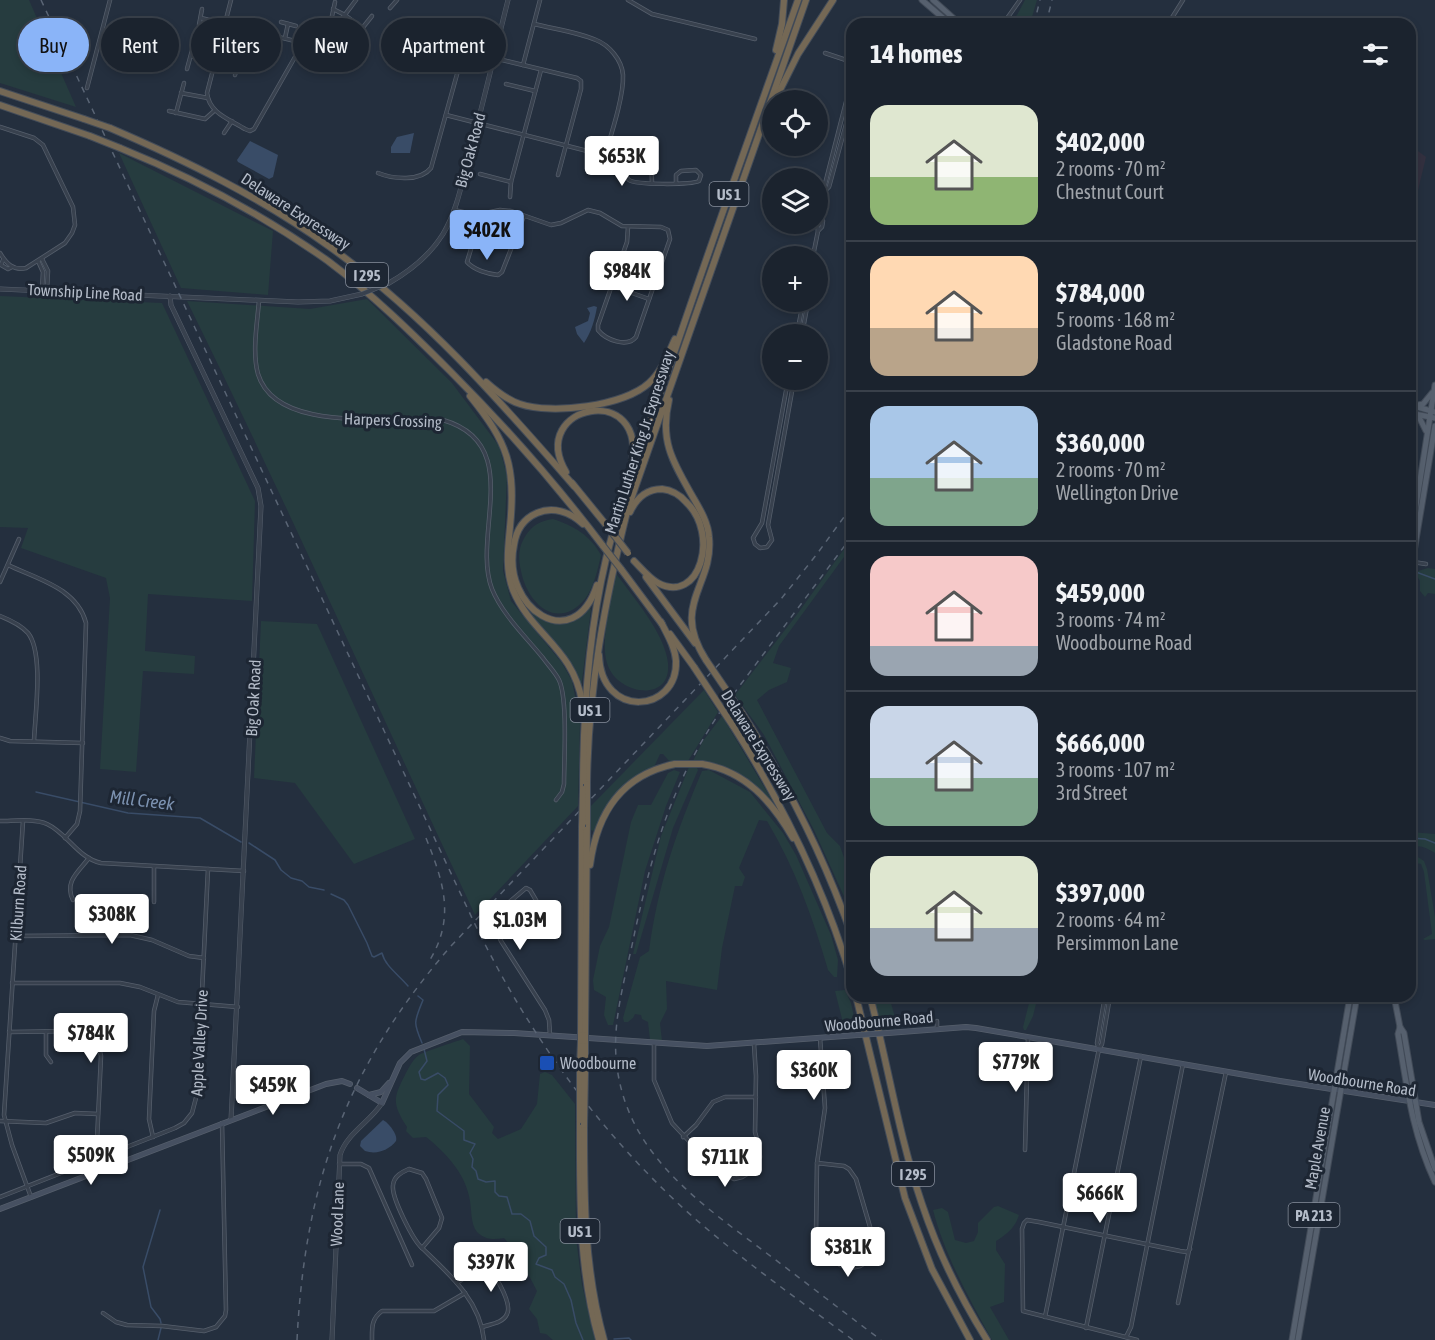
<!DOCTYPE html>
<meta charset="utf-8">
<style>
:root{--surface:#1b232e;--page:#242b36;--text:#f1f3f6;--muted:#a0a4aa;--line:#39404a;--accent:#8ab4f8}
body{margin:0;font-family:"Asap Condensed",sans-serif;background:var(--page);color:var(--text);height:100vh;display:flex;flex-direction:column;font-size:22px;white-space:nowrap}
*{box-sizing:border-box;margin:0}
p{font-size:20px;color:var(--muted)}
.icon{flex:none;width:33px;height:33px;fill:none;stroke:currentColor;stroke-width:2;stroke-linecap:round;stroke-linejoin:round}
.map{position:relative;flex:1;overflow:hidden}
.side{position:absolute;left:846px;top:18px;width:570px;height:984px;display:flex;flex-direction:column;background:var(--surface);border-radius:18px;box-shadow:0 3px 9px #0003,0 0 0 2px var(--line)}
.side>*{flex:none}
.banner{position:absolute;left:18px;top:18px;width:570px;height:54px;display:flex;gap:12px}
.tools{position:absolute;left:762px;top:90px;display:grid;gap:12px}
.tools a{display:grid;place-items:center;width:66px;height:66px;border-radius:50%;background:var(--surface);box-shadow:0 3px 9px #0003,0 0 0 2px var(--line);font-size:30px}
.price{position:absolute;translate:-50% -51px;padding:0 14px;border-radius:6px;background:#fff;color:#222;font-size:20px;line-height:39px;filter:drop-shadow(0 2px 3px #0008)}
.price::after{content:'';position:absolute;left:50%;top:36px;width:18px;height:14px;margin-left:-9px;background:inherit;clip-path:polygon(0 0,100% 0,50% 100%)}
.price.active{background:var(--accent);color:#111}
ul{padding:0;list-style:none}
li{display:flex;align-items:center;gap:18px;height:150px;padding:0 24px}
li+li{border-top:2px solid var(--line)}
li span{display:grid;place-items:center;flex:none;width:168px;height:120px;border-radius:18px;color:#555}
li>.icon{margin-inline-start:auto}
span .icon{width:72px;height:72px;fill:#fffc;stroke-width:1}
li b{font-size:26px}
h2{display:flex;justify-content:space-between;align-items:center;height:72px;padding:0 24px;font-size:26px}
.chip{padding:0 21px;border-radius:27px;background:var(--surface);box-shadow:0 3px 9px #0003,0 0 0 2px var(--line);font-size:21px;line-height:54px}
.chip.active{background:var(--accent);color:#111}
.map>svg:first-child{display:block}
.medical{fill:#32303f}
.green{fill:#263c3f}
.water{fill:#394c67}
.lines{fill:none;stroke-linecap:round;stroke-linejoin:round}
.stream{stroke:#394c67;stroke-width:1.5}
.minor-casing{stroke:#565f6c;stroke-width:4.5}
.tertiary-casing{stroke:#565f6c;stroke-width:5}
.secondary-casing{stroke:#565f6c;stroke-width:6}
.primary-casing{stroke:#414a57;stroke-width:7}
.motorway-casing{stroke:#434c59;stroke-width:8}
.minor{stroke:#38414e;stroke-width:3}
.tertiary{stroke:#38414e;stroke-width:4}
.secondary{stroke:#465061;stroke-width:4.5}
.primary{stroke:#56606e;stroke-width:5}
.motorway{stroke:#746855;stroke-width:6}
.rail{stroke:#5a6575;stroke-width:1.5;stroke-dasharray:6 6;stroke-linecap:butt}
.tertiary-bridge-casing{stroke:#565f6c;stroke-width:5;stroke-linecap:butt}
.secondary-bridge-casing{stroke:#565f6c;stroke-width:6;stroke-linecap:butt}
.motorway-bridge-casing{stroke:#434c59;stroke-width:8;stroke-linecap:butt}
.tertiary-bridge{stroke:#38414e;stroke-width:4}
.secondary-bridge{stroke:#465061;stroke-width:4.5}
.motorway-bridge{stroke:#746855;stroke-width:6}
.transit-dot{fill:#1a4fb4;stroke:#1d2633;stroke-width:2}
.labels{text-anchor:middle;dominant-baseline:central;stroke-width:6;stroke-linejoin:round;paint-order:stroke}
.shield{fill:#1d2633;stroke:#878f9c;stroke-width:1.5}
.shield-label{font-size:15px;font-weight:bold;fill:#b4bcc9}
.street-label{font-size:16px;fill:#b4bcc9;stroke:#1d2633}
.poi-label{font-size:16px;fill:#b4bcc9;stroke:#1d2633;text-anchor:start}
.water-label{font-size:18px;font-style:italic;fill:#7c92b1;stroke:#1d2633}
</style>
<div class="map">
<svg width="1435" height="1340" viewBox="0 0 1435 1340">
<rect width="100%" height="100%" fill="#242f3e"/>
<path class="medical" d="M1410,148H1414L1426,157L1410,224Z"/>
<g class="green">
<path d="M0,0H29L76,107L0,83Z"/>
<path d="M1025,0H1037L1030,24H1008L1017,15Z"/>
<path d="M119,153L273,231L268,295L181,288Z"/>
<path d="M0,296L162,303L255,501L252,601L148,594L145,651L195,656L194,674L143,671L136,772L100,769L110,598L106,578L21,548L28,528L0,527Z"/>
<path d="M367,299L452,383L499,446L507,476L503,571L511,601L562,663L572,681L580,721L578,806L475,915C379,710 287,504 187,301L310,309Z"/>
<path d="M553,519C574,526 590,535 601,555C598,569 594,587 585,599C557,632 527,603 521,571C518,557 518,547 526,535C533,525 540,521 553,519Z"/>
<path d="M852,538V546L779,646L773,663L791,668L787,682L769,690L757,700L827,833L840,846L849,872L845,875L852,890V920L847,903L814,830L764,735L735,695L798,613Z"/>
<path d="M1428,568L1435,569V594L1428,593L1425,597L1420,591V581L1416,574L1418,571Z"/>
<path d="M615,572C632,596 665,633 668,663C672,704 616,695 607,663C600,640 612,596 615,572Z"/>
<path d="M527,608C554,629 560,621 589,608L591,609L581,689L574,668Z"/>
<path d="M261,621L317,624L415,839L354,864L295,783L254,778Z"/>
<path d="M704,690L718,712L688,761L671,763L663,754H660L654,767L611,800L594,831L590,830V807Z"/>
<path d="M722,716L782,817L754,785L693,761L703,741Z"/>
<path d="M689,767L697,768L698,770L673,828L636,954H633L661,836Z"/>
<path d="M674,770L680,772L666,806L645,871L613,1025H608L604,1015L606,997L594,990L593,980L600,946L609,927L631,822L638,805H651L668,773Z"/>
<path d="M709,770L750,792L783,833L796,855L831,935L838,960L837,977H834L828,970C813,918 795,868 767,821L759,820L739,868L745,877L742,886H735L722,948L717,990L666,981L667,1009L660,1023L662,1041L650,1040L648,1022L642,1019L641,1015L635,1014L633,1018L628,1022H624L623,1018L640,957L649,951C658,884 676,833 702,771Z"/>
<path d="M1410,832L1435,834V853C1426,848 1420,844 1410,848V851Z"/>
<path d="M1410,852L1424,861L1427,869L1435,917V939L1425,940L1423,939L1432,934L1424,872L1421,864L1410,862Z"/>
<path d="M845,990L851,1003L857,1030L845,1031L835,991Z"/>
<path d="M873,996H889L898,1028L881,1030Z"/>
<path d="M993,996H1038L1033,1016L1026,1030H1024L1023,1027L1029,1003C1022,998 1007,997 1000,1001Z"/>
<path d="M463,1039L470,1046L469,1094L494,1127L492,1133L498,1139L521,1129L537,1104L540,1074L545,1072L552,1075L575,1104L576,1238L582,1285L595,1340H553L546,1334L540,1333L537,1319L529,1309L537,1291L517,1253L504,1238C494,1240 485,1240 477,1232C470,1224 472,1207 469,1196C464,1172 445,1152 426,1137L413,1138L406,1131L407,1127C392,1104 393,1098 405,1075C408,1069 413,1059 419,1055C423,1052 455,1042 463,1039Z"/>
<path d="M998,1206L1019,1215C1015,1228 1007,1234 996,1241V1250L1005,1264L1004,1302L990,1307L1009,1340H992C969,1298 945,1256 933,1210L942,1208L948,1212L955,1240L966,1243L974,1241L978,1232V1223L994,1207Z"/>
</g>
<g class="water">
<path d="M333,40L340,43L342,51C334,59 324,60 315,66L316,62Z"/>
<path d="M414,133L410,153H391V147L397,137Z"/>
<path d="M250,141L278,155L273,177L269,179L238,162L237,160Z"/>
<path d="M594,306L597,307C595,319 591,333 584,343L577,334L575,327L588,321L590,313L587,308Z"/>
<path d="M383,1120C389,1123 398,1135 396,1141C389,1150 377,1155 365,1151L360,1146L361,1141Z"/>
</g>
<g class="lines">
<g class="stream">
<path d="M1416,572L1435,579"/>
<path d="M36,792L128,813L200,818L241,842"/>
<path d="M1410,838L1425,839L1435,843"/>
<path d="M249,843L275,860L281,870L291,878L302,881L309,887L324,890"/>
<path d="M331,894L344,900L348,905L367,943L372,956L374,957L382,953C385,966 399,975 408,986"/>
<path d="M418,996L423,1000C414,1022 413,1022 422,1043"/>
<path d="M424,1049L427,1061L419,1072L421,1079L425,1080L438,1073L445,1078L448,1085L438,1095L437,1111L464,1131V1140L475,1144L470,1153L473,1159L472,1167L476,1171L478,1179L486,1182L495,1181V1192L499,1196L507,1197L512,1214H521L530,1221L534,1236L546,1247V1255L539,1258L536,1264L552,1270L555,1277L564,1284L571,1300L576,1323L583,1340"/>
<path d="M160,1210L143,1267L151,1307L160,1319L161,1323"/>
<path d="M614,1339L629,1338L631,1340"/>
<path d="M158,1340L161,1328"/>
</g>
<defs>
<g id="minor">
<path d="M231,0L207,93C209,113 229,119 245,129L250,131L254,129L295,57L299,42"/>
<path d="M628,0L652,14L755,39"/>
<path d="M390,8L397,0"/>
<path d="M333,9L345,15L362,28"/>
<path d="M332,16L335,2"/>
<path d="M201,18L299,42C328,42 340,21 356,0"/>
<path d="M281,22L296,26"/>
<path d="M534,24C554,29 577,32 596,40C609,45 622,60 623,75C624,96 611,135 605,155"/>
<path d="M1003,24L1020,0"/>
<path d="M1168,24L1183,0"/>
<path d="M199,25L202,9"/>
<path d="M285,38L288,24"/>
<path d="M352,41L372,16"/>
<path d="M825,53L852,62"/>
<path d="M191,56L237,68"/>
<path d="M494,58L577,78L581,81V89L558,175"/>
<path d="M523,65L540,0"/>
<path d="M187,69L194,43"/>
<path d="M235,75L239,61"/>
<path d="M506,84L535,91"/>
<path d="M87,88L110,0"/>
<path d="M181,93L208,98"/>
<path d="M169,111L205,119L214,111"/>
<path d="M176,113L184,83"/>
<path d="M446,115L603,155C621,161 618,170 629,180C636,185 690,185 699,181L701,175L696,170L681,171L676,175V183"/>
<path d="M0,127L34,138L43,145L73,207L75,225L72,233L65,243L26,268C13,271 6,263 0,253"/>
<path d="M224,133L232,121"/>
<path d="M651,153L652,183"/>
<path d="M378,173C393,179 420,182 431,168L469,31L477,22"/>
<path d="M480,174L511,182"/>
<path d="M825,191L829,187L852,102"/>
<path d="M510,197L511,182L541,70"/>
<path d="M454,210L476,215L500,210L511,211L551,225L561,223L588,210L600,213L622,226L661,227L668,230L670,239L636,337C627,348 606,340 598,330V325L627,242L628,227"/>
<path d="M820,216L825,191V184L847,98L852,91"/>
<path d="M817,224L818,231"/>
<path d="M514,242L482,230L474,239L467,262C474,270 488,274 498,275L502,272L524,216"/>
<path d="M813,256L818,231L822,227L823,221L820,216L818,220"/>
<path d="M42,259L48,271L47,290"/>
<path d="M3,260L1,265L8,269L12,267"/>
<path d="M38,261L43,272L42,290"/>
<path d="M612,286L649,299"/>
<path d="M259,301C257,325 252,352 258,374C277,436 395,414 443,420C526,444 471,535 492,589C502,614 526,637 543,658C548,665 555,672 559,680C568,699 564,761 564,784L562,792L556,800"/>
<path d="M797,334L803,302"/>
<path d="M802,334L808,302"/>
<path d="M788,380L762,523L753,538L755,544L760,548L767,547L772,540L768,525L794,380"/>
<path d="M1413,562L1426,564"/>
<path d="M8,565C37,579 77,588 86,623L80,811L77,824L65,838"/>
<path d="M0,582L19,539"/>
<path d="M0,616C10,620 21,625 28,633C44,653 35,715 34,741"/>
<path d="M0,738L10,741L83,743"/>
<path d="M0,821C14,821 34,818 47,824C67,833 78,858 101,863L244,871"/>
<path d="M23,821L4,1115L12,1145L31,1197"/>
<path d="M154,867V902"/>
<path d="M73,900C64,882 78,872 89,858"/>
<path d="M16,936L130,935L152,940L189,956L204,958"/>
<path d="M12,983H120L140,987L178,1002L238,1007"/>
<path d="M937,1029V1021"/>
<path d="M9,1032L78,1031L91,1035L98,1043L101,1056L97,1140L102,1157"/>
<path d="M46,1032V1055L51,1062"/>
<path d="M550,1035L549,1020L545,1010L501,941L492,921L500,910L526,888L530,890L550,924"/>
<path d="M654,1043V1080L672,1123L718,1172L734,1179L742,1177L752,1171L760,1157L759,1147L755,1132L756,1076L754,1044"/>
<path d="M1099,1049L1097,1043L1105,996"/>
<path d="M0,1121L46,1123L75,1113L98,1114"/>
<path d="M153,1137L149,1119L154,1011L158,995"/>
<path d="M683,1137L696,1125L713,1102L725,1097H756"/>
<path d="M1025,1150L1028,1038"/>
<path d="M817,1163L844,1166L849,1169L856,1179L875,1244L870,1260L860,1266L851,1268L840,1265L824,1253L818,1245L816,1233Z"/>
<path d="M817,1163L825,1108L820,1038"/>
<path d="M339,1164H361L369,1168L412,1265"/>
<path d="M409,1169L422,1173L426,1179L442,1218L439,1228L422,1248C413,1240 391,1197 393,1185C394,1176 402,1172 409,1169Z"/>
<path d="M0,1197L175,1128L184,1123L192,1113L197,1094L208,869"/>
<path d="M422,1248C449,1274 480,1300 484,1340"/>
<path d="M457,1283L477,1269C482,1268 486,1268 490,1272C498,1278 512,1305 507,1314C503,1323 491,1324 482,1327"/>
<path d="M1178,1303L1226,1072"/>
<path d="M103,1313L116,1322L127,1325L162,1326L204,1331L216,1327L225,1316L226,1310L222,1123"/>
<path d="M1045,1317L1099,1049L1102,1044L1110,996"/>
<path d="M1086,1328L1141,1056"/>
<path d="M1126,1337L1131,1327L1183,1064"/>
<path d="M372,1340C372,1328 371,1319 382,1311H434L465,1293"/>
<path d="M1137,1340L1023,1311L1022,1229L1024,1223L1027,1220L1039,1222L1180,1251L1187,1252L1190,1249"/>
</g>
<g id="tertiary">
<path d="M389,283C410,271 430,255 443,234C457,211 462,182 469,156C483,104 495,52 508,0"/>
<path d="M0,289L298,302L330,301L362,294"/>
<path d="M170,296L171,305L258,488L261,506L231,1120"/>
<path d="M332,1340L340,1155C347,1133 370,1122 382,1103"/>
</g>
<g id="secondary">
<path d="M888,1033L966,1027L976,1028L1280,1081L1435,1105"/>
<path d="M357,1088L382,1103L400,1063L411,1052L462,1032L514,1033L707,1046L858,1035"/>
<path d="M369,1095L381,1092L389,1083"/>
<path d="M0,1209L326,1084L342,1081L350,1084"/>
</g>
<g id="primary">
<path d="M922,0L950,24"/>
<path d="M933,0L960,24"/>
<path d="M1413,406L1423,404L1432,393"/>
<path d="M1414,406L1435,412"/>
<path d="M1413,414L1420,419L1426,431"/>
<path d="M1415,414L1435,418"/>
<path d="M1410,544L1435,385"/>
<path d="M1410,576L1435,426"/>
<path d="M1394,996L1400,1027L1398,1034C1407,1087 1412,1133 1435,1182"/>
<path d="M1400,1027L1404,1033L1419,1122L1435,1169"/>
<path d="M1292,1340L1350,996"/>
<path d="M1298,1340L1357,996"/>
</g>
<g id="motorway">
<path d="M776,50L782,24L784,0"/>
<path d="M0,91L84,119"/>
<path d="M775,100L798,54L833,0"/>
<path d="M0,105L90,136"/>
<path d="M110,128C187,161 262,198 330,247C424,314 499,400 574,486"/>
<path d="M120,148C194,178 263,215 328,261C372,294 411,332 450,371C505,426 556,484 603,546"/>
<path d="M486,382C496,391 507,400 520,404C552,415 624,406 649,383C662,371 668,354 675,339"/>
<path d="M470,396C508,443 516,466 510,527C508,548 505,569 513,590C531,634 574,649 582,702"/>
<path d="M669,400C659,442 674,464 694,499C701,511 708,523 709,537C714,586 670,604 706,660"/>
<path d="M566,472C526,404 650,380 631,466"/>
<path d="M572,483L607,526"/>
<path d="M630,512C636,499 646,489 662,489C671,490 680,495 686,502C720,534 700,605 658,583C649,578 641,568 634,561"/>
<path d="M583,524C570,512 553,506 537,513C523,519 516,531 514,545C501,608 574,657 597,585"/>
<path d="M621,569L662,624"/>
<path d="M646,577L695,643"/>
<path d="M670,634L694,667"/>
<path d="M599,655C601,720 678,713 676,661C675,647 667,634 661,622"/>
<path d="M742,713C787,783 824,857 852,936"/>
<path d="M733,726C784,806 825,890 852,981"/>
<path d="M702,764C746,771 772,802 793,838"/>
<path d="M587,784C588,690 605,599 628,508L806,0"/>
<path d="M583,789C583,711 588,635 606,559C622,492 648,429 670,365C711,243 755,122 798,0"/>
<path d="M590,865C597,813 621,775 675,764"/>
<path d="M856,996L905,1198L932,1269L970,1340"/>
<path d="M870,996C888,1065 899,1137 922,1204C938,1252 960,1297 987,1340"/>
<path d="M581,1035L582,827"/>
<path d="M585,1035L587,822"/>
<path d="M580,1067L581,1041"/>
<path d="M585,1073V1041"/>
<path d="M580,1120C580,1195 578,1267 599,1340"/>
<path d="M584,1125C584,1199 584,1269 604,1340"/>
</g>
</defs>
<use href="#minor" class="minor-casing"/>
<use href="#tertiary" class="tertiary-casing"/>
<use href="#secondary" class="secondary-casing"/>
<use href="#primary" class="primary-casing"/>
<use href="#motorway" class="motorway-casing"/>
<use href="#minor" class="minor"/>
<use href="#tertiary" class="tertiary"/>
<use href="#secondary" class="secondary"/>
<use href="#primary" class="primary"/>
<use href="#motorway" class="motorway"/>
<g class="rail">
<path d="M41,0L472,918C524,1027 594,1126 683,1208C736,1256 795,1297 853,1340"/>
<path d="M1034,24L1040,0"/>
<path d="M1046,24L1052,0"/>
<path d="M852,536L720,712C671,786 654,846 635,931C627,972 613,1015 616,1057C623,1151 696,1200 765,1252C804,1281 842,1311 881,1340"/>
<path d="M426,838C444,883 456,919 428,963"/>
<path d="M297,1340C305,1182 346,1067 451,946L781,599L817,554L852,506"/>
</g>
<defs>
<path id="tertiary-bridge" d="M362,294L389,283"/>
<path id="secondary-bridge" d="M858,1035L888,1033"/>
<g id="motorway-bridge">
<path d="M84,119L110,128"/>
<path d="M90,136L120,148"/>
<path d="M607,526L628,553"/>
<path d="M603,546L621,569"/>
<path d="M706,660L742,713"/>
<path d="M694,667L733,726"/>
<path d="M675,764H702"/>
<path d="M587,822V784"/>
<path d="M582,827L583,789"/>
<path d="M581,1041V1035"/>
<path d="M585,1041V1035"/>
<path d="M580,1120V1067"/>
<path d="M584,1125L585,1073"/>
</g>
</defs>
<use href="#tertiary-bridge" class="tertiary-bridge-casing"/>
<use href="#secondary-bridge" class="secondary-bridge-casing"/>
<use href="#motorway-bridge" class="motorway-bridge-casing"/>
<use href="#tertiary-bridge" class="tertiary-bridge"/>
<use href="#secondary-bridge" class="secondary-bridge"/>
<use href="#motorway-bridge" class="motorway-bridge"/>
</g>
<rect class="transit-dot" x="539" y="1055" width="16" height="16" rx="3"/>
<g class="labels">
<g class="shield">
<rect x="709.5" y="182" width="39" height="24" rx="4.5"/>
<rect x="346" y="263" width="42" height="24" rx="4.5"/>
<rect x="570.5" y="698" width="39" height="24" rx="4.5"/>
<rect x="892" y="1162" width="42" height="24" rx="4.5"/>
<rect x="1288.5" y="1203" width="51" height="24" rx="4.5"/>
<rect x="560.5" y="1219" width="39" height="24" rx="4.5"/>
</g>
<g class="shield-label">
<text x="729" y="194">US 1</text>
<text x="367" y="275">I 295</text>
<text x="590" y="710">US 1</text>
<text x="913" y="1174">I 295</text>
<text x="1314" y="1215">PA 213</text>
<text x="580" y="1231">US 1</text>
</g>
<g class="street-label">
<text transform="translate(470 150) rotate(-75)">Big Oak Road</text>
<text transform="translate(296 211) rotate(33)">Delaware Expressway</text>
<text transform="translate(85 292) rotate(3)">Township Line Road</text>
<text transform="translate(393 420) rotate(2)">Harpers Crossing</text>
<text transform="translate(639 442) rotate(-72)">Martin Luther King Jr. Expressway</text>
<text transform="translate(253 698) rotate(-87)">Big Oak Road</text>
<text transform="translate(759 745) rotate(58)">Delaware Expressway</text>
<text transform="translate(18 903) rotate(-86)">Kilburn Road</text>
<text transform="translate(879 1021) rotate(-5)">Woodbourne Road</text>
<text transform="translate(199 1043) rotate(-87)">Apple Valley Drive</text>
<text transform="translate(1362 1082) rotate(9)">Woodbourne Road</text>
<text transform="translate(1317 1148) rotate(-80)">Maple Avenue</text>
<text transform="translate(337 1214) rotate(-88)">Wood Lane</text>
</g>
<g class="poi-label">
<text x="560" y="1063">Woodbourne</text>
</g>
<g class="water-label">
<text transform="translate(142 800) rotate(7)">Mill Creek</text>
</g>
</g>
</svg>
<div class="tools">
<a><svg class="icon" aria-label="locate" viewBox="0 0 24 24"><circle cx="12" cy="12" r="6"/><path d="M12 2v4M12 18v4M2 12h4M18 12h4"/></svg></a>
<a><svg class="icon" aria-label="layers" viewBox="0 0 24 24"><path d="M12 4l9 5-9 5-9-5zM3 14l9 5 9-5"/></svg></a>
<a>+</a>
<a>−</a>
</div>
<b class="price" style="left:622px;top:187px">$653K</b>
<b class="price active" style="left:487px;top:261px">$402K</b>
<b class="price" style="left:627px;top:302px">$984K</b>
<b class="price" style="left:112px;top:945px">$308K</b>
<b class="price" style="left:520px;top:951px">$1.03M</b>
<b class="price" style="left:91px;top:1064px">$784K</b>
<b class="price" style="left:1016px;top:1093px">$779K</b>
<b class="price" style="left:814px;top:1101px">$360K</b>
<b class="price" style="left:273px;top:1116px">$459K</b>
<b class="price" style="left:91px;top:1186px">$509K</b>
<b class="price" style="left:725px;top:1188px">$711K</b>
<b class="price" style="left:1100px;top:1224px">$666K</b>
<b class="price" style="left:848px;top:1278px">$381K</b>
<b class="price" style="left:491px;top:1293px">$397K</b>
<div class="banner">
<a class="chip active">Buy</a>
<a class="chip">Rent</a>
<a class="chip">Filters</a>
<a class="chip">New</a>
<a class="chip">Apartment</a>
</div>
<section class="side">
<h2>14 homes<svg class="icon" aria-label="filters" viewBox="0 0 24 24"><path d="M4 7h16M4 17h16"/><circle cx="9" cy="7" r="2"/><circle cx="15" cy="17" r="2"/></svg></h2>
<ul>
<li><span style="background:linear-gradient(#dfe7d0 60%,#8fb573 0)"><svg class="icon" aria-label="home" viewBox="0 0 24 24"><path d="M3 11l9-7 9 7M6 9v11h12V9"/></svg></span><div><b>$402,000</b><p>2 rooms · 70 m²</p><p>Chestnut Court</p></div></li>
<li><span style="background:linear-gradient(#ffd9b3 60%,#b9a48a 0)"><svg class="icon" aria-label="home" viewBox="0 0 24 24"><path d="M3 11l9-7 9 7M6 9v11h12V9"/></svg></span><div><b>$784,000</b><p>5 rooms · 168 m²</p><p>Gladstone Road</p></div></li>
<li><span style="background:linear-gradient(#a9c7e8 60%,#7fa58c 0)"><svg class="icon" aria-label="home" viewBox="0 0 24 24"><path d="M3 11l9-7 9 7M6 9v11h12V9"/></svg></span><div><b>$360,000</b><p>2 rooms · 70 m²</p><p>Wellington Drive</p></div></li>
<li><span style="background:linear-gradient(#f6c9c9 75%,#9aa5b1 0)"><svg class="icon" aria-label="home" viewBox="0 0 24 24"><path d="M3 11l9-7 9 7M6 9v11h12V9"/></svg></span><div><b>$459,000</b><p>3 rooms · 74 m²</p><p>Woodbourne Road</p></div></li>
<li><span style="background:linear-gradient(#c9d6e8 60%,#7fa58c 0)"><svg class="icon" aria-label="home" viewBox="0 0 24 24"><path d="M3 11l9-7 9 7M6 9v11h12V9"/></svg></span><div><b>$666,000</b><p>3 rooms · 107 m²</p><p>3rd Street</p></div></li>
<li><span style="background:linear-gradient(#dfe7d0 60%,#9aa5b1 0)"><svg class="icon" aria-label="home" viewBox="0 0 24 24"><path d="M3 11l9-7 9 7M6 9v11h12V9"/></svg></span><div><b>$397,000</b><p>2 rooms · 64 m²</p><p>Persimmon Lane</p></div></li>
</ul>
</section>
</div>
